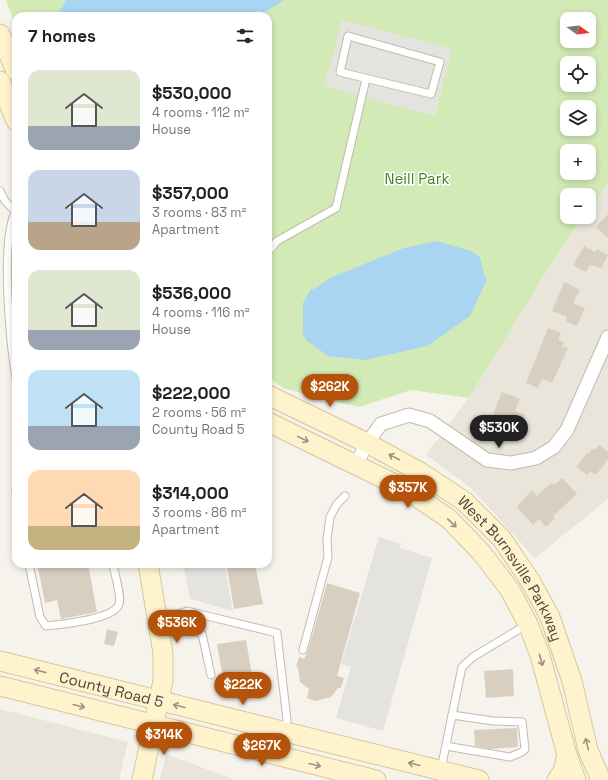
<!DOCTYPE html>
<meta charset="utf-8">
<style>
:root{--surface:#fff;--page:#f2f2f2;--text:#222;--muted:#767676;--accent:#b45309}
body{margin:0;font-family:"Space Grotesk",sans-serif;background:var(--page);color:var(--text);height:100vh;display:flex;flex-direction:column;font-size:15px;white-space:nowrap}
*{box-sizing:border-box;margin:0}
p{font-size:13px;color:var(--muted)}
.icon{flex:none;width:22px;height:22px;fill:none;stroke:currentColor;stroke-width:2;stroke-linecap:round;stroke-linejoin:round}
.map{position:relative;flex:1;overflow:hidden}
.sheet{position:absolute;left:12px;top:12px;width:260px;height:556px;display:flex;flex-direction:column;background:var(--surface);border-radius:12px;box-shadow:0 2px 6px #0003}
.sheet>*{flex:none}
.needle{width:26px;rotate:104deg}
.buttons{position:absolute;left:560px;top:12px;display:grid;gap:8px}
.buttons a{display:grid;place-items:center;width:36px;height:36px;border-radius:8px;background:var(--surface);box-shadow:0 2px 6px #0003;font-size:20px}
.price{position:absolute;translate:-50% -34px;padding:0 9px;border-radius:14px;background:var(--accent);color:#fff;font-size:13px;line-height:26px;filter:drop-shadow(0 1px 2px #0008)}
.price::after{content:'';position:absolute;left:50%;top:24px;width:12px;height:9px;margin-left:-6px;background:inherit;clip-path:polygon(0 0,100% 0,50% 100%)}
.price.selected{background:#222;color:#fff}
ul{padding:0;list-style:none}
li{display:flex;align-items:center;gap:12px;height:100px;padding:0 16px}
li span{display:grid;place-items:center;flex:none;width:112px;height:80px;border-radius:12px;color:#555}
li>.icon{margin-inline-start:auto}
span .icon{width:48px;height:48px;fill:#fffc;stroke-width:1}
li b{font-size:17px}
h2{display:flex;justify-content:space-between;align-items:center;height:48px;padding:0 16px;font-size:17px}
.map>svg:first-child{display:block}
.residential{fill:#eae5da}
.green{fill:#d2eab5;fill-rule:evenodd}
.parking{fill:#e5e3e0}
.water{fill:#a9d4f2}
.building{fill:#d8cfc1}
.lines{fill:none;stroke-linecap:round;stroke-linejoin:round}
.lane-casing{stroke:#c2bbae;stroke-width:9}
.street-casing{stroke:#c2bbae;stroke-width:15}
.secondary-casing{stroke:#d6c79b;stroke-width:21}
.lane{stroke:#fff;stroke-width:7}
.street{stroke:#fff;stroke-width:13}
.secondary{stroke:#fff3cd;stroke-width:19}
.oneway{stroke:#9c937c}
.labels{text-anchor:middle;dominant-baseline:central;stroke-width:3;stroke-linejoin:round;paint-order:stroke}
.park-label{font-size:15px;fill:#4a7f2a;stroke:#fff}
.street-label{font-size:15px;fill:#4b4439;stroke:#fff}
</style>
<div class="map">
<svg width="608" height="780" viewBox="0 0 608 780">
<rect width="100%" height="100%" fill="#f6f3ec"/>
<g class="residential">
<path d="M608,184V499L535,558L471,488L426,455L469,398L560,249L584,217H589V210Z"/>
<path d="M0,709L128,742L119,780H0Z"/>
<path d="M166,754L236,780H160Z"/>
</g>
<path class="green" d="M6,0H608V184L589,210V195H567V217H584L560,249L469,398L411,390L359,407L285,389L268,377V16H16V27ZM567,19H589V41H567ZM567,63H589V85H567ZM567,107H589V129H567ZM567,151H589V173H567Z"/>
<g class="parking">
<path d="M342,20L452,49L435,116L324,86Z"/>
<path d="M379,537L401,544L400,548L432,558L383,731L336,718L351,667L341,664Z"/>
<path d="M183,564H237L225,568L233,611L190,599Z"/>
</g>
<g class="water">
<path d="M66,0H284L259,16H57Z"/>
<path d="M437,241L471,251L480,257L485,278L487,279L470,316L427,346L365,360L328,356L306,340L303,333V303L311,289H314L330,278L404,248Z"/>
</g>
<g class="building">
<path d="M608,214V238L596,227Z"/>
<path d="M584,246L595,252L597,249L608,255L601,268L590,265L586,272L573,265Z"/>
<path d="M564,282L580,290L573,303L585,308L577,326L566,321L567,317L552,311Z"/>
<path d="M548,328L561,333L558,340L564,342L562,346L568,348L552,383L542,379L538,388L526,383Z"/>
<path d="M502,392L520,399L515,411L525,415L519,430L491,419Z"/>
<path d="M599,445L608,452V459L596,475L590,471L587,475L576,467L587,453L588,454L593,448L595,450Z"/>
<path d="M562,478L577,494L553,516L555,518L546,527L539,519L533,525L517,507L532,490L537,496L551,483L554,485Z"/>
<path d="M55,564H88L97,612L61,619L57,600L45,603L38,568Z"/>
<path d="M249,564H255L263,604L234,609L227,568Z"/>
<path d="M327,583L360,593L337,676L344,678L341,688H338L331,697L315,701L307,698L309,689L300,682L298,667H296L299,657L304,659L308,651Z"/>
<path d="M107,629L118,632L114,646L104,644Z"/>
<path d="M246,640L252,675L223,679L217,644Z"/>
<path d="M513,669L514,696L486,698L484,671Z"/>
<path d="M517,728L518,747L491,749L475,746L474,730Z"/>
</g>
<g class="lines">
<defs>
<g id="lane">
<path d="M348,36L440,62L431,94L340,72Z"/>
<path d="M0,191L5,201L15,211"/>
<path d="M16,211C0,238 10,344 16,378"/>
<path d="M268,252L277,241L336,208L366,79"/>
<path d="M16,490V492"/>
<path d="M29,564L40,617L46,626C60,625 115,619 119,604C122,596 114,573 113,564"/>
<path d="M157,614H178L182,623L202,634L211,675"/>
<path d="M178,614L187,611L277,633L287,720L284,732"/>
<path d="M303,650L328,557L327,540L330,517L337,504L345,496"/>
<path d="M446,746L510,757L522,752L525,749L522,722L493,721L452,715"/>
<path d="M441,769L462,667L473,657L526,625"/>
</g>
<path id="street" d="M356,465L367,443L381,424L409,415L430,421L487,460L511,463L536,458L554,447L567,430L608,337"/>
<g id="secondary">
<path d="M0,34L16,71"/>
<path d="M0,81L16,121"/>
<path id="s1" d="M268,395L367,443L420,472L464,501L502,539L531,582L550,617L572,681L588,750L601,780"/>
<path d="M268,422L407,490L449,519L481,552L510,590L528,624L540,655L567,755L576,780"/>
<path id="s2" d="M0,661L479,780"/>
<path d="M0,686L376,780"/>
<path d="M142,780L163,681V653L148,564"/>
<path d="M557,780L563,771L567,755"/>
</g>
</defs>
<use href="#lane" class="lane-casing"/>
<use href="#street" class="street-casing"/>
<use href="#secondary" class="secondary-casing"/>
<use href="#lane" class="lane"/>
<use href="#street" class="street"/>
<use href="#secondary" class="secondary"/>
</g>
<defs><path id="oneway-shaft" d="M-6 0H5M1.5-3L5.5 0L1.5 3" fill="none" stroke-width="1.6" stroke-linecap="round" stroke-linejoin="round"/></defs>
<g class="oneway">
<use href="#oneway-shaft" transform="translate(303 439) rotate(26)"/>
<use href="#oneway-shaft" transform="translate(394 457) rotate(-152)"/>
<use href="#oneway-shaft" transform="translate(452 523) rotate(44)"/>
<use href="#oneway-shaft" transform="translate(541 660) rotate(74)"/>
<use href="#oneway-shaft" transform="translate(40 671) rotate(-166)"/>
<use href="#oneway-shaft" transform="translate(79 706) rotate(14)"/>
<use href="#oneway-shaft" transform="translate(179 706) rotate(-166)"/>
<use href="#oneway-shaft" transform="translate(587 744) rotate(-104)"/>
<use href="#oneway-shaft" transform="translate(414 764) rotate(-166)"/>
<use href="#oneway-shaft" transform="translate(315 765) rotate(14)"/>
</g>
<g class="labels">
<g class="park-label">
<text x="417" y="178">Neill Park</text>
</g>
<g class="street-label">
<text stroke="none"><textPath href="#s1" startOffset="306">West Burnsville Parkway</textPath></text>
<text stroke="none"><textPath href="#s2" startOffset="115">County Road 5</textPath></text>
</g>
</g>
</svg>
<div class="buttons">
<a><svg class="needle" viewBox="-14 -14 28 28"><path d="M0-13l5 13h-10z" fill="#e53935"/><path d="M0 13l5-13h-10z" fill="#767676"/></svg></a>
<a><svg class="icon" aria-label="locate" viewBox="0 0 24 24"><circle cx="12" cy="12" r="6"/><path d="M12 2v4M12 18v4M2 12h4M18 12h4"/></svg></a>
<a><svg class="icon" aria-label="layers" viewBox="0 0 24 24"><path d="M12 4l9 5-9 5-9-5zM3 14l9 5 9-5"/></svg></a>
<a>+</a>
<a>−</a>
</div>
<b class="price" style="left:330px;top:408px">$262K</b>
<b class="price selected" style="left:499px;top:449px">$530K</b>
<b class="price" style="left:408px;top:509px">$357K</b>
<b class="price" style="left:177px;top:644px">$536K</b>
<b class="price" style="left:243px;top:706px">$222K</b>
<b class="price" style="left:164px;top:756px">$314K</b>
<b class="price" style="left:262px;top:767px">$267K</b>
<section class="sheet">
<h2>7 homes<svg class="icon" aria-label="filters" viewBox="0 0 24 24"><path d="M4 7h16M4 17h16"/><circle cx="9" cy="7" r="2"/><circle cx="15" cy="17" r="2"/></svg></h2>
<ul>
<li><span style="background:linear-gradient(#dfe7d0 70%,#9aa5b1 0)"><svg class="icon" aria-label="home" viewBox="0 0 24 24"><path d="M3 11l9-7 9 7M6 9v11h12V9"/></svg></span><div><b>$530,000</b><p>4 rooms · 112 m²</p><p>House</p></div></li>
<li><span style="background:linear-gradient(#c9d6e8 65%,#b9a48a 0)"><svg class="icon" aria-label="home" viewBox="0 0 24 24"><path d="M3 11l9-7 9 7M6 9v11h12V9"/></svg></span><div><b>$357,000</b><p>3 rooms · 83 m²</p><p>Apartment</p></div></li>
<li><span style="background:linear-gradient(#dfe7d0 75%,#9aa5b1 0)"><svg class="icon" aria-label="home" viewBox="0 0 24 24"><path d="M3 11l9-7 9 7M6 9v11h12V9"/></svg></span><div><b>$536,000</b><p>4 rooms · 116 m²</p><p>House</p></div></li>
<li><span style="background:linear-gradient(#bfe0f5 70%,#9aa5b1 0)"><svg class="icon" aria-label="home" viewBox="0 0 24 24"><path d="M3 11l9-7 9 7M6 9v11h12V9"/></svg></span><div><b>$222,000</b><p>2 rooms · 56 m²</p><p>County Road 5</p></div></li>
<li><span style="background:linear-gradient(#ffd9b3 70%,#c2b280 0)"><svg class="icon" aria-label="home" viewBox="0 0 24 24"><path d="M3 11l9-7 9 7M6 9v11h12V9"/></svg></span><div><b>$314,000</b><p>3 rooms · 86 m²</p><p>Apartment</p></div></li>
</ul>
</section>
</div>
